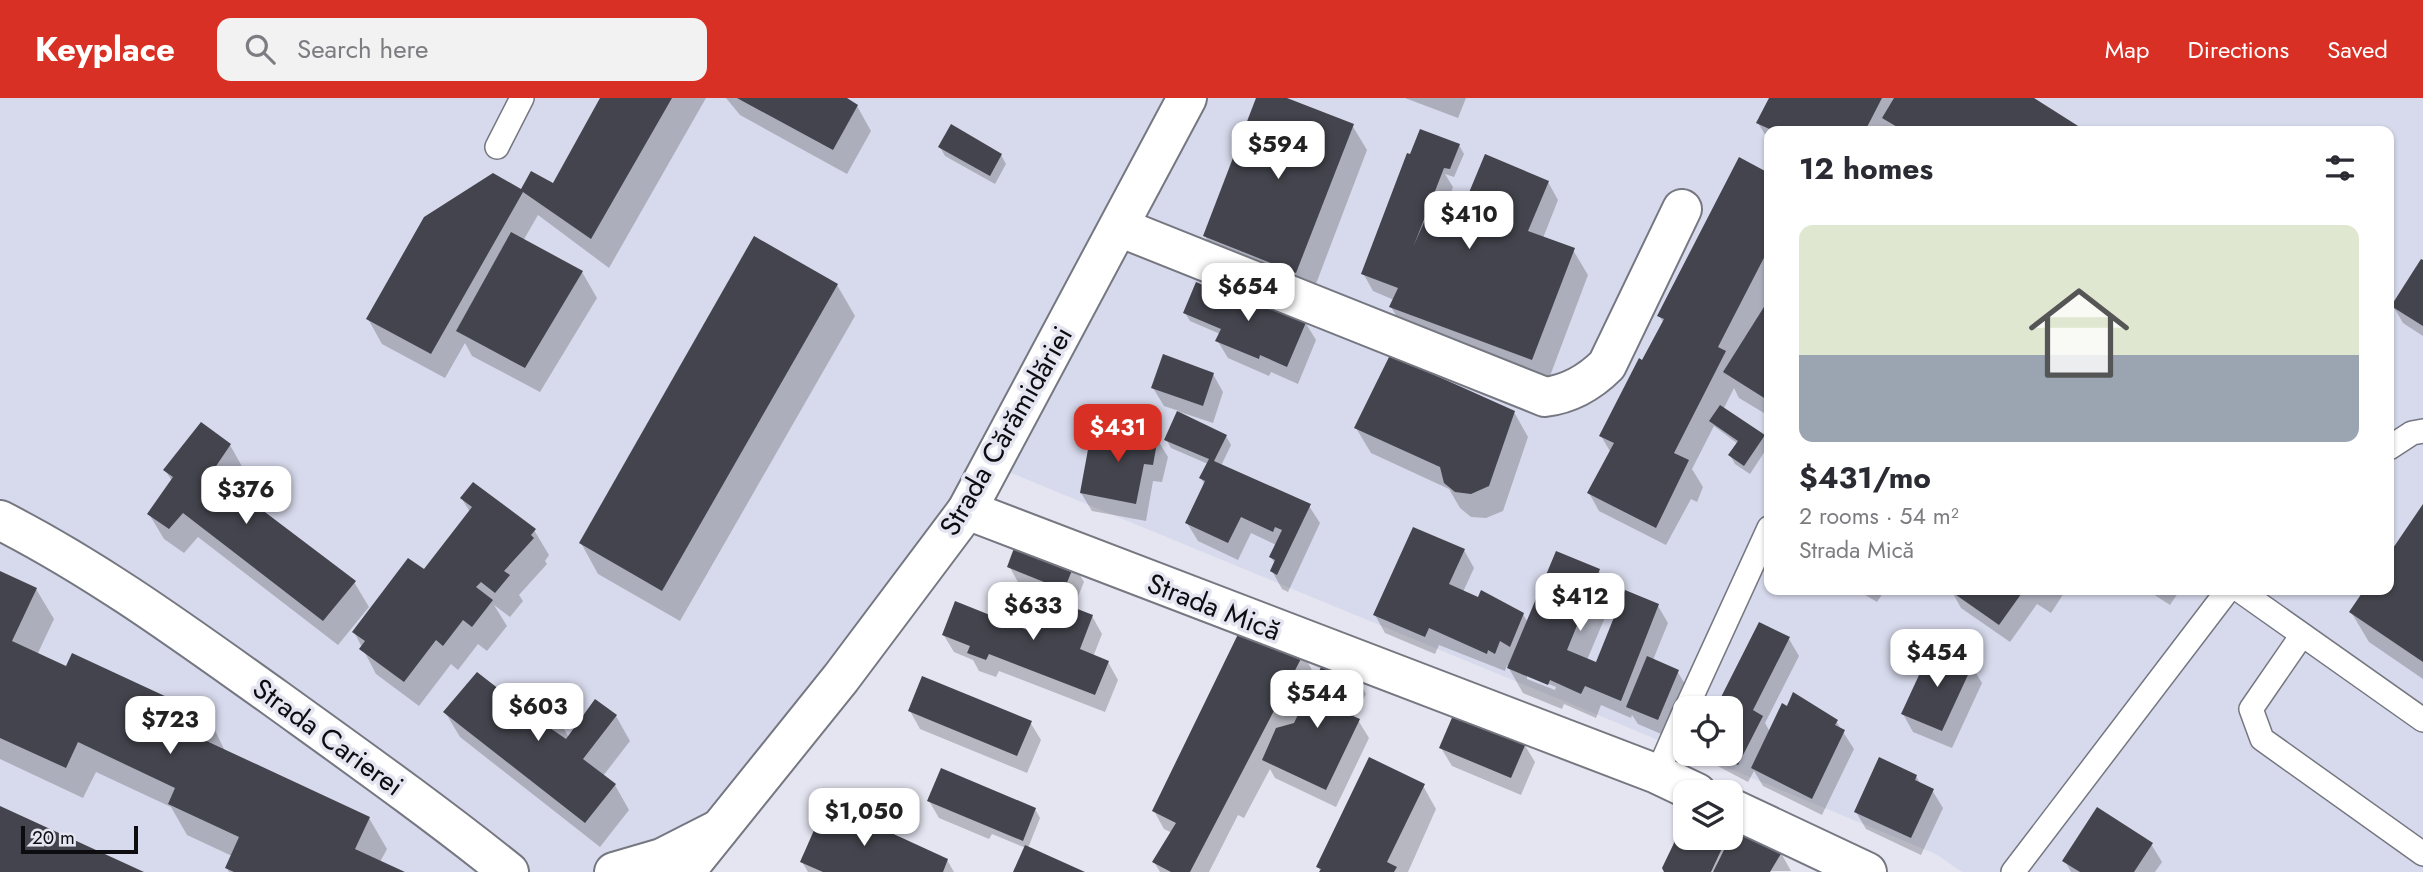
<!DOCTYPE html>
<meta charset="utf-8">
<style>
:root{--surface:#fff;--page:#f2f2f3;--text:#2b2b33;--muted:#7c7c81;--line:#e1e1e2;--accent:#d93025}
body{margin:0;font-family:Jost,sans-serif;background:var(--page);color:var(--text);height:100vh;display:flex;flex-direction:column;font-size:26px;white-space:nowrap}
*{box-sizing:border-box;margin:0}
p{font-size:23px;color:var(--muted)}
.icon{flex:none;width:38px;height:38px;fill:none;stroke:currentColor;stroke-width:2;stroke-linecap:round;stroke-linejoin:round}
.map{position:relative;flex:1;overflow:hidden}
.side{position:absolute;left:1764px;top:28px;width:630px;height:469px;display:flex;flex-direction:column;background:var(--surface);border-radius:14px;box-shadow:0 2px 5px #0004}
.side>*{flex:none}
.fabs{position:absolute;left:1673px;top:598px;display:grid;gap:14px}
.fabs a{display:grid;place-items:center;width:70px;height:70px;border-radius:14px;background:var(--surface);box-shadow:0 2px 5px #0004;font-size:35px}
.scale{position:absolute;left:21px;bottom:18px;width:117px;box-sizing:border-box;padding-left:7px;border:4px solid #0d0d11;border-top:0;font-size:19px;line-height:24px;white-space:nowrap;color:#0d0d11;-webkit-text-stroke:5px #e4e5f1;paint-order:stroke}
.price{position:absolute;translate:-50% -60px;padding:0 16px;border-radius:14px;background:#fff;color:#222;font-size:23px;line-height:46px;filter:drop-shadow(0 2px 4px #0008)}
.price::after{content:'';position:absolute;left:50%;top:42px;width:21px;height:16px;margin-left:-10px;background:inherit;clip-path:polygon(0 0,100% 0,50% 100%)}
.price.selected{background:var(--accent);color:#fff}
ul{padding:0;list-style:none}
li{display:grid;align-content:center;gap:14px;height:371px;padding:0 35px}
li+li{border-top:2px solid var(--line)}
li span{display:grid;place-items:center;height:217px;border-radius:14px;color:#555}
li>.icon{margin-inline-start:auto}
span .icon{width:126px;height:126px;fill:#fffc;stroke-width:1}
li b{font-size:30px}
h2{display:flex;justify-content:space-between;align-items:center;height:84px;padding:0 35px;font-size:30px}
header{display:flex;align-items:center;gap:42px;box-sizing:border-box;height:98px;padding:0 35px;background:var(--accent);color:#fff}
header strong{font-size:33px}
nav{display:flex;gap:38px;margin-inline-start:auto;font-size:24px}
.search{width:490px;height:63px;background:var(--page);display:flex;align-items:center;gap:18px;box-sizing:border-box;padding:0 24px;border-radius:14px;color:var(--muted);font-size:26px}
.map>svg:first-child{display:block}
.built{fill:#d7daec;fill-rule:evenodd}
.shadow{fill:#0003;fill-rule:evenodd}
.building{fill:#43444d}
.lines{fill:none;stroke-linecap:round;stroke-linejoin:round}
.service-casing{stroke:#757781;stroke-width:26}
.minor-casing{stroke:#757781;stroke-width:42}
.tertiary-casing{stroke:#757781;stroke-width:42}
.service{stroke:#fff;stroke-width:23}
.minor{stroke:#fff;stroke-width:38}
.tertiary{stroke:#fff;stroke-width:38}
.labels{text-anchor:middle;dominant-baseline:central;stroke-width:7;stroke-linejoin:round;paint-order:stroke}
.street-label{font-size:28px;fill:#0d0d11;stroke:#e4e5f1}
</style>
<header>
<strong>Keyplace</strong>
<div class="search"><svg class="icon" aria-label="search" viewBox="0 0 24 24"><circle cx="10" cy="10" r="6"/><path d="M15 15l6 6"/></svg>Search here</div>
<nav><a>Map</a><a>Directions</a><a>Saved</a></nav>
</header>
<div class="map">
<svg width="2423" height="774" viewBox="0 0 2423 774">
<rect width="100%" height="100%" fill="#e4e5f1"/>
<path class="built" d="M0,0H2423V774H1962L1936,756L1694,656H1731V611H1685V653L1009,374L711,774H0ZM1769,33H2389V492H1769Z"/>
<g class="shadow">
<path d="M602,0H706L609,170L538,117L523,143L582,174L597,200L540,294L472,258L465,245L445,280L382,246L368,221L521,93L554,87Z"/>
<path d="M726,0H843L857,8L871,33L847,76L740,17Z"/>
<path d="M1258,0H1282L1352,27L1367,52L1311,199L1219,163L1205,138Z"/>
<path d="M1405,0H1466L1458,20Z"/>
<path d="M1771,0H2031L2083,33H1769V43L1758,25Z"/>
<path d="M1459,47L1464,56L1454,79L1445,76L1453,89L1448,103L1465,110L1548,84L1558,102L1543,140L1573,152L1588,177L1547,286L1406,234L1391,209L1394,202L1373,193L1363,175Z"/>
<path d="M940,49L1001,57L1006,66L995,86L945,58Z"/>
<path d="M1769,69V318L1739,300L1734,290L1723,312L1764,338L1769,347L1750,376L1735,366L1730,357L1738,346L1714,328L1692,371L1703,389L1697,404L1691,401L1666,447L1599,413L1589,395L1611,355L1601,338L1664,225L1659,218Z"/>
<path d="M2423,164V238L2403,225L2393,208Z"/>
<path d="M837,187L855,218L680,523L598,476L581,445Z"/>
<path d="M1235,203L1305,224L1316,242L1298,286L1271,274L1269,278L1228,260L1217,242L1220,236L1190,223L1185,215Z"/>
<path d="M1213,276L1223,294L1213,325L1180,314L1179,316L1226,338L1231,347L1221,368L1309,408L1320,425L1288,494L1282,491L1272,473L1275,466L1271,459L1276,447L1251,435L1238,462L1198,443L1187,425L1205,388L1201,380L1208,366L1171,350L1166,341L1179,313L1164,308L1153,290Z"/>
<path d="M1514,314L1528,339L1503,413L1486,420L1471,419L1460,410L1449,391L1371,355L1356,330Z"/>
<path d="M1157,341L1168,359L1162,384L1153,383L1146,423L1092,413L1081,395L1098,350Z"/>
<path d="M230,347L244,372L232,391L354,484L369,509L338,547L198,439L184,455L164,441L149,416L172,383L165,372Z"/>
<path d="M462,401L534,432L549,457L545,463L547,466L519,497L523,503L510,519L494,507L507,528L487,553L478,546L458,572L451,566L419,608L376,576L354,534L424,474L470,414Z"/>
<path d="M2423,409V581L2369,544L2351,514L2366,492H2389V459Z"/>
<path d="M1464,452L1474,470L1463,494L1523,516L1528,525L1599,473L1614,498L1587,562L1596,566L1658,508L1668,525L1653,562L1677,573L1688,591L1668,639L1638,626L1632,617L1631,620L1601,607L1596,620L1564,606L1562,611L1523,595L1507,567L1505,573L1439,547L1435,556L1385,535L1375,517ZM1527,577L1556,589L1555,592L1527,581Z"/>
<path d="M1074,467L1084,484L1073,511L1092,518L1102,536L1093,559L1108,564L1118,582L1105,614L999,573L996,579L979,573L973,562L954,554L943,536L1031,535L1046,497L1019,486L1009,468Z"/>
<path d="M0,474L36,491L54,521L37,557L67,571L209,620L225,653L369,720L387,751L380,764L401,774H229L227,770L232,758L187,737L171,709L96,674L83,700L0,661Z"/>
<path d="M1857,492H1885L1877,504Z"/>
<path d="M1951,492H2066L2051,515L2037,506L2010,544L1961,510Z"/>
<path d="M2147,492H2180L2170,507Z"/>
<path d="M1789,541L1799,558L1765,625L1770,634L1794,596L1836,623L1854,651L1822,717L1763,688L1754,673L1748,684L1710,664L1705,656H1731V611Z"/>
<path d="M1303,556L1317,581L1356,578L1366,596L1353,620L1358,622L1369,640L1336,709L1275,680L1270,671L1244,720L1238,717L1209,774H1160L1154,764L1172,735L1164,731L1154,713Z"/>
<path d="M1971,567L1982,585L1952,650L1913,634L1903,616Z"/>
<path d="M532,598L558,620L569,640L616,618L630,643L603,678L615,687L629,712L600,749L460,639L445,614L523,611Z"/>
<path d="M910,613L1030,624L1041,642L1027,675L920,631Z"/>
<path d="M1524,646L1535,664L1521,697L1452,668L1441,650Z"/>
<path d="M1916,678L1921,687L1932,692L1943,710L1921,757L1866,731L1856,714Z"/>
<path d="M1422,686L1436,711L1408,774H1321L1318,769Z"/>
<path d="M929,703L1035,711L1040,720L1028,750L1081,774H1016L1026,750L992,736L989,741L939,720Z"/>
<path d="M1684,728L1685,740L1723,747L1726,753L1781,755L1791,773L1666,774Z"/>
<path d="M2151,746L2162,764L2155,774H2071L2065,763Z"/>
<path d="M947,762L954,774H808L802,764Z"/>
</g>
<g class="building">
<path d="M600,0H672L591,141L523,94L431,256L366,221L424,119L493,75L521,91L531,73L553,85Z"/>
<path d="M737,0H847L858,7L833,52Z"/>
<path d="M1256,0H1287L1354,26L1296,175L1203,138Z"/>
<path d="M1769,0H1882L1865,33H1774L1756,25Z"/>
<path d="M1894,0H2034L2086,33H1904L1882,20Z"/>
<path d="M951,26L1002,56L990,78L938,49Z"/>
<path d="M1420,31L1460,46L1450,71L1444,70L1414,147L1436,97L1463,109L1485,56L1549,83L1528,133L1575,150L1532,262L1389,209L1398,190L1361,176L1407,55L1410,56Z"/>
<path d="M1739,59L1765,73L1769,65V150L1718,249L1726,253L1674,355L1689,362L1656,430L1587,395L1614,345L1599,338L1639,260L1642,262L1664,221L1657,218Z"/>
<path d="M511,134L583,173L525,270L456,233Z"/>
<path d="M754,138L838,186L662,493L579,445Z"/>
<path d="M2421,161L2423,162V228L2391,208Z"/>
<path d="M1196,184L1234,200L1237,193L1307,222L1287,269L1260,257L1259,261L1215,243L1221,231L1183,215Z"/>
<path d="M1769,201V303L1723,274Z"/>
<path d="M1163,256L1214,275L1203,308L1151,290Z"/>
<path d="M1390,257L1515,313L1489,388L1471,396L1455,394L1444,385L1440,369L1354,330Z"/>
<path d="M1720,307L1765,337L1744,368L1728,357L1738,343L1709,323Z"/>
<path d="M1177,313L1227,337L1214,363L1311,406L1277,477L1270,473L1275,462L1269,459L1282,432L1275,429L1273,434L1241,419L1228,445L1185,425L1205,383L1199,380L1209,361L1164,342Z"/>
<path d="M201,324L231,346L212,374L356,483L323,523L183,415L169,431L147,416L173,379L163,372Z"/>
<path d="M1101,325L1158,339L1153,367L1144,366L1136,406L1080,395L1089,346L1097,348Z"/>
<path d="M473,384L536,431L531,437L534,440L504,473L510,477L495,495L481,484L476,489L493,502L472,529L463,522L443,548L436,542L404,584L359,551L365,543L352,534L408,460L424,471L472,409L460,400Z"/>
<path d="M2423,406V564L2349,514L2364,492H2389V456Z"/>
<path d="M1413,429L1465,451L1449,486L1478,499L1481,492L1524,515L1510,549L1500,543L1495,556L1488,552L1487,556L1429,530L1425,539L1373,517Z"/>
<path d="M1017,442L1075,465L1064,492L1007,469Z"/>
<path d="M1556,453L1600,471L1567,552L1596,564L1625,492L1659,506L1621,603L1585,588L1581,596L1550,582L1548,587L1507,570Z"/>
<path d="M0,473L37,490L12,543L66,568L72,555L210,619L200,640L370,719L355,751L405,774H234L225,770L239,739L168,706L175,690L78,644L66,670L0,640Z"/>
<path d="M1949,492H2024L1999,527Z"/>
<path d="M1044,498L1093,517L1080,551L1109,563L1095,597L989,556L986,562L967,555L970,548L942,537L955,503L1030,533Z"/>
<path d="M1759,524L1790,539L1753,612L1763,618L1738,667L1717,656H1731V611H1715Z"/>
<path d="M1242,528L1304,555L1190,774H1171L1152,764L1176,725L1152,713Z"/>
<path d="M1932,549L1973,566L1942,633L1901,616Z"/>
<path d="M1647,558L1679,572L1658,622L1626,609Z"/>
<path d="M1324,563L1357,577L1339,612L1360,621L1326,692L1262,662L1276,630L1294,625Z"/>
<path d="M477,574L522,609L532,596L559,619L550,630L566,641L595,601L617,617L583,661L616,686L585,725L443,614Z"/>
<path d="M922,578L1032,623L1017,658L908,613Z"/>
<path d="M1793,594L1838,622L1835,627L1845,632L1812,701L1751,670L1782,605L1787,608Z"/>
<path d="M1454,615L1526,645L1511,680L1439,650Z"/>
<path d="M1369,659L1425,686L1387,764L1397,769L1394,774H1319L1321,771L1316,769Z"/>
<path d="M1879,659L1917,677L1915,682L1934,691L1911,740L1854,714Z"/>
<path d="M941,670L1036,710L1023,743L927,703Z"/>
<path d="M826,705L948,761L943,774H823L800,764Z"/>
<path d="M0,708L144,774H0Z"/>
<path d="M2097,709L2153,745L2134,774H2080L2062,763Z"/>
<path d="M1685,722V740H1713L1724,746L1711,774H1664L1662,770Z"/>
<path d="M1735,730L1782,754L1770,774H1713Z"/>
<path d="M1025,747L1085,774H1013Z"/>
</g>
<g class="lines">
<defs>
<g id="service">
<path d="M497,49L522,0"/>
<path d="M2389,350L2412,335L2423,333"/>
<path d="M2239,492L2423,622"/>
<path d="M2302,537L2251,611L2262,641L2423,756"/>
<path d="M1686,611L1769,430"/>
<path d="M1657,676L1685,612"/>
<path d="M2013,774L2228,492"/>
</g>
<g id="minor">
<path d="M1119,129L1545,299C1569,296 1589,285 1607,267L1682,111"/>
<path d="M967,412L1657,676L1697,695"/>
<path d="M0,422C98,472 185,536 275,600C354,657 433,713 509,774"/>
<path d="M1731,710L1867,774"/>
<path d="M614,774L662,760L719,731"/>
</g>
<path id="tertiary" d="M685,774L841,580L967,412L1187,0"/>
</defs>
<use href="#service" class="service-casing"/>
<use href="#minor" class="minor-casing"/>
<use href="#tertiary" class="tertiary-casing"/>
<use href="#service" class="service"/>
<use href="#minor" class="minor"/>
<use href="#tertiary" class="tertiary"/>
</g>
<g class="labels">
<g class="street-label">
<text transform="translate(1006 333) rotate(-60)">Strada Cărămidăriei</text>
<text transform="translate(1214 509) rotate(21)">Strada Mică</text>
<text transform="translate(328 639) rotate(36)">Strada Carierei</text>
</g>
</g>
</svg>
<div class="fabs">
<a><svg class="icon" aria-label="locate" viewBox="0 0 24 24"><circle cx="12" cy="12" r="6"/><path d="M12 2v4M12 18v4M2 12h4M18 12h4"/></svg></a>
<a><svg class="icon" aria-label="layers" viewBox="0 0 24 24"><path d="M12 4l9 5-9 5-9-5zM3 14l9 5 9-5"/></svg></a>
</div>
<div class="scale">20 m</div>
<b class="price" style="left:1278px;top:83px">$594</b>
<b class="price" style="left:1469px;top:153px">$410</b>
<b class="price" style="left:1248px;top:225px">$654</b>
<b class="price selected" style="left:1118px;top:366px">$431</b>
<b class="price" style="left:246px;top:428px">$376</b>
<b class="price" style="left:1580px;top:535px">$412</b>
<b class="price" style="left:1033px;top:544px">$633</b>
<b class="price" style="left:1937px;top:591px">$454</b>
<b class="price" style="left:1317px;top:632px">$544</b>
<b class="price" style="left:538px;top:645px">$603</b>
<b class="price" style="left:170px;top:658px">$723</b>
<b class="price" style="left:864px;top:750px">$1,050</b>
<section class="side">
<h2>12 homes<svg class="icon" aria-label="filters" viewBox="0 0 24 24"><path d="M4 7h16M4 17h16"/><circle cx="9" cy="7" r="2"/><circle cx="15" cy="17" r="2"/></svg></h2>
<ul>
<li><span style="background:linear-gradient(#dfe7d0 60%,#9aa5b1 0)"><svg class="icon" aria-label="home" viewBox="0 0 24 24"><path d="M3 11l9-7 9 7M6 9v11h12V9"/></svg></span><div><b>$431/mo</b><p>2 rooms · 54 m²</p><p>Strada Mică</p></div></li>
</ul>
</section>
</div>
